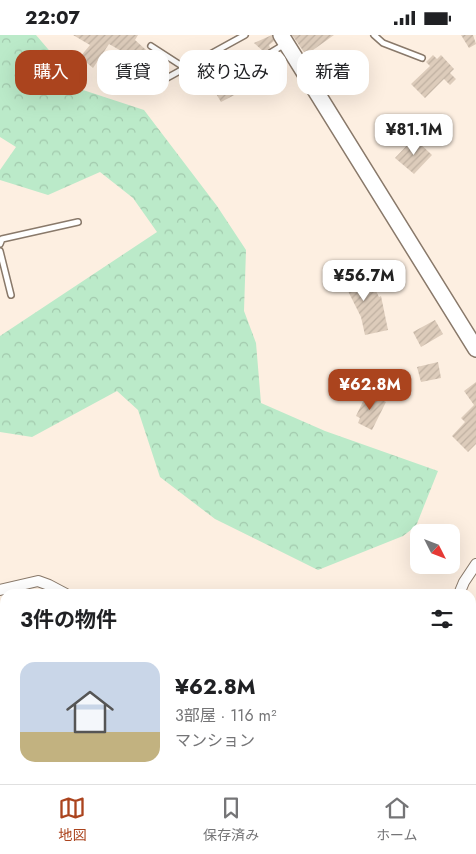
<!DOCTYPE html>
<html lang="ja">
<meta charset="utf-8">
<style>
:root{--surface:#fff;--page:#f6f6f6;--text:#202124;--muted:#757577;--line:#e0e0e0;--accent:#ab441e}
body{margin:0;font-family:Jost,"Noto Sans JP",sans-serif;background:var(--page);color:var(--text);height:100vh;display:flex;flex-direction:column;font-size:19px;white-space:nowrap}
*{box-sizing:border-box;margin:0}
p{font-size:16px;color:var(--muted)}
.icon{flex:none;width:28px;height:28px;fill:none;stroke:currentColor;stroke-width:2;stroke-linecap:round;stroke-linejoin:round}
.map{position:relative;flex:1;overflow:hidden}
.drawer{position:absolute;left:0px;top:554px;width:476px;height:196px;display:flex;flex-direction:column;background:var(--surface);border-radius:15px 15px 0 0;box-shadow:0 5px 20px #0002}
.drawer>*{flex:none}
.guide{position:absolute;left:15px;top:15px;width:446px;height:45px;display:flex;gap:10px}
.needle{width:32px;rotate:132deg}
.tools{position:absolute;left:410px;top:489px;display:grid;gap:10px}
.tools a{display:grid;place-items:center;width:50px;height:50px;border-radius:10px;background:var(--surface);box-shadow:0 5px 20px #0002;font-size:25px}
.price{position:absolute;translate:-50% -42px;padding:0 11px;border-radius:10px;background:#fff;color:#222;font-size:16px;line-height:32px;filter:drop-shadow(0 1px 2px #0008)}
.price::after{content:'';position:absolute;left:50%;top:30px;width:15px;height:11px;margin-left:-8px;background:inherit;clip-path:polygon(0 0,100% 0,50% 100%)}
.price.active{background:var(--accent);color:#fff}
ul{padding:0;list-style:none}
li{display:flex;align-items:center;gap:15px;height:125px;padding:0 20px}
li span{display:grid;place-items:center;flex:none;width:140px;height:100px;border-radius:15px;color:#555}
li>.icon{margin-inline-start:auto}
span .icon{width:60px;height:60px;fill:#fffc;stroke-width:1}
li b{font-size:21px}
h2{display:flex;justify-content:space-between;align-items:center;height:60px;padding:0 20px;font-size:21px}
.tag{padding:0 18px;border-radius:15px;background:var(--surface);box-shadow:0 5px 20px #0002;font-size:18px;line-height:45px}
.tag.active{background:var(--accent);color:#fff}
.status{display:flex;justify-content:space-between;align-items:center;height:35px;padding:0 25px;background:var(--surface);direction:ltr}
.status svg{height:14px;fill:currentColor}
.tab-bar{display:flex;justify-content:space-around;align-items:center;height:70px;border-top:1px solid var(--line);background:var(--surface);font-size:14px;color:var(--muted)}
.tab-bar a{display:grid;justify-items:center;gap:2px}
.tab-bar .active{color:var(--accent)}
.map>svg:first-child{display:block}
.forest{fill:url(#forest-crowns)}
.building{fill:url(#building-hatch)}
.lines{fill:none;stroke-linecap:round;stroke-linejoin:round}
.service-casing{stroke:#89796a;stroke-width:8}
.minor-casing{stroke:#89796a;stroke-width:12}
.secondary-casing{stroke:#89796a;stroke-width:18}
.service{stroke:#fff;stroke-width:5}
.minor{stroke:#fff;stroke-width:10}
.secondary{stroke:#fff;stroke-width:15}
</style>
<div class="status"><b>22:07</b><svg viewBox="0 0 49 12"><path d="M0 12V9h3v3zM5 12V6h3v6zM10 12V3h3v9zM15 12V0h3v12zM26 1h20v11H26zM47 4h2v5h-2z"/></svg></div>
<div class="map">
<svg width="476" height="749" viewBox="0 0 476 749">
<defs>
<pattern id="forest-crowns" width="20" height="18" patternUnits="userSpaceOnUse" patternTransform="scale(1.25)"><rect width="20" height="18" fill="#bbeac9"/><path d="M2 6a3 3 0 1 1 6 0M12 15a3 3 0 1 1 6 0" fill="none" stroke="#a2c9ad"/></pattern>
<pattern id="building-hatch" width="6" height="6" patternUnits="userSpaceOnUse" patternTransform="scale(1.25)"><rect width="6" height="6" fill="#dcb"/><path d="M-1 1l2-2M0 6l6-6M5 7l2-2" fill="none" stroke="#bfb0a1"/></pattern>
</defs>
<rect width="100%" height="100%" fill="#fdefe1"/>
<g class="forest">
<path d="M0,0H36L83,55L144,75L217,171L246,215L244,276L256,308L261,368L325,396L438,436L416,491L403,501L318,535L215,484L160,442L138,375L117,356L32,402L0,397V301L157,197L133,163L100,137L48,160L0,145V135L16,112L0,102Z"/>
<path d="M0,618L5,632V643L0,645Z"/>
<path d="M5,681V745H132L136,749H2L0,747V683Z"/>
<path d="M222,745H397L403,749H222Z"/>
</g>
<g class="building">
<path d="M73,0H138L135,5L165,32L148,52L141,47L138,50L126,40L139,26L109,9L93,33L80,22L90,10Z"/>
<path d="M272,0L274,6L269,10L270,13L264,17L254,8Z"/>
<path d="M292,0H334L306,20Z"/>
<path d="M461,0H473L476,9L469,13Z"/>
<path d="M233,19L239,30L229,36L222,25Z"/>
<path d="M433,20L437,24L441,20L454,34L450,38L456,44L450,50L444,44L425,63L411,49L430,31L426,27Z"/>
<path d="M274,21L283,42L272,47L265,29L274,25L271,23Z"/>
<path d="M237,46L242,56L221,67L215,57Z"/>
<path d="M415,84L419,96L410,103L403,93Z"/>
<path d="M414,103L432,120L414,139L395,123Z"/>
<path d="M349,229L360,257L373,250L379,262L381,261L388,295L365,300L361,282L345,250L341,252L335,235Z"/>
<path d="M435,285L443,299L421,312L413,297Z"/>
<path d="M438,327L441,343L421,347L417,332Z"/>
<path d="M476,347V409L468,417L452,401L465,387L461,383L474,370L464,356Z"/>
<path d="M367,358L386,367L372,395L358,388L360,383L356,381Z"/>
</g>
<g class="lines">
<defs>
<g id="service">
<path d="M374,0L383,8L422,23"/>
<path d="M151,11L185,33"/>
<path d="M230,42L285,9"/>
<path d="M156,49L245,0"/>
<path d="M0,209L2,204L78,187"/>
<path d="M0,216L11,260"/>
<path d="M0,574L5,582"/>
<path d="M60,749L62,745"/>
</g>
<g id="minor">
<path d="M0,555L38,546L49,550L66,559"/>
<path d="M459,559L464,547L476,529"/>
<path d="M471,701L474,732L476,735"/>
</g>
<path id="secondary" d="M281,0L476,314"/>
</defs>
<use href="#service" class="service-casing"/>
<use href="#minor" class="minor-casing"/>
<use href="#secondary" class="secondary-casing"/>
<use href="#service" class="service"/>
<use href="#minor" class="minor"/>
<use href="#secondary" class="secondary"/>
</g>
</svg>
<div class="tools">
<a><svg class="needle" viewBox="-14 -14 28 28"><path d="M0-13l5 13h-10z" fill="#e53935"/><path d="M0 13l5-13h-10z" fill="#757577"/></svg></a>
</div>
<b class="price" style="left:414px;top:121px">¥81.1M</b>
<b class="price" style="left:364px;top:267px">¥56.7M</b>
<b class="price active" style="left:370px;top:376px">¥62.8M</b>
<div class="guide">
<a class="tag active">購入</a>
<a class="tag">賃貸</a>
<a class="tag">絞り込み</a>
<a class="tag">新着</a>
</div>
<section class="drawer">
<h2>3件の物件<svg class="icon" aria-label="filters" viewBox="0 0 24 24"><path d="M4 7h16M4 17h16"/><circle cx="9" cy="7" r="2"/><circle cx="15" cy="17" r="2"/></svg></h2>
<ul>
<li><span style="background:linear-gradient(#c9d6e8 70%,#c2b280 0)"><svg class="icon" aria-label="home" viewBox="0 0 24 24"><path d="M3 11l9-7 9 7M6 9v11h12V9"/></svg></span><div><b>¥62.8M</b><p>3部屋 · 116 m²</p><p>マンション</p></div></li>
</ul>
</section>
</div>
<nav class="tab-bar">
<a class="active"><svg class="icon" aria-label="map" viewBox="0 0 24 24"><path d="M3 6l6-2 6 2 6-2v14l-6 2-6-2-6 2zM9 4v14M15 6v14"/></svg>地図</a>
<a><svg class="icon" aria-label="saved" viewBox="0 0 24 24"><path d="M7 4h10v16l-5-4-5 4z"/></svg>保存済み</a>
<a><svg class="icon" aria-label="home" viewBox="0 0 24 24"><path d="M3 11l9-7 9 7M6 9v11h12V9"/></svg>ホーム</a>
</nav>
